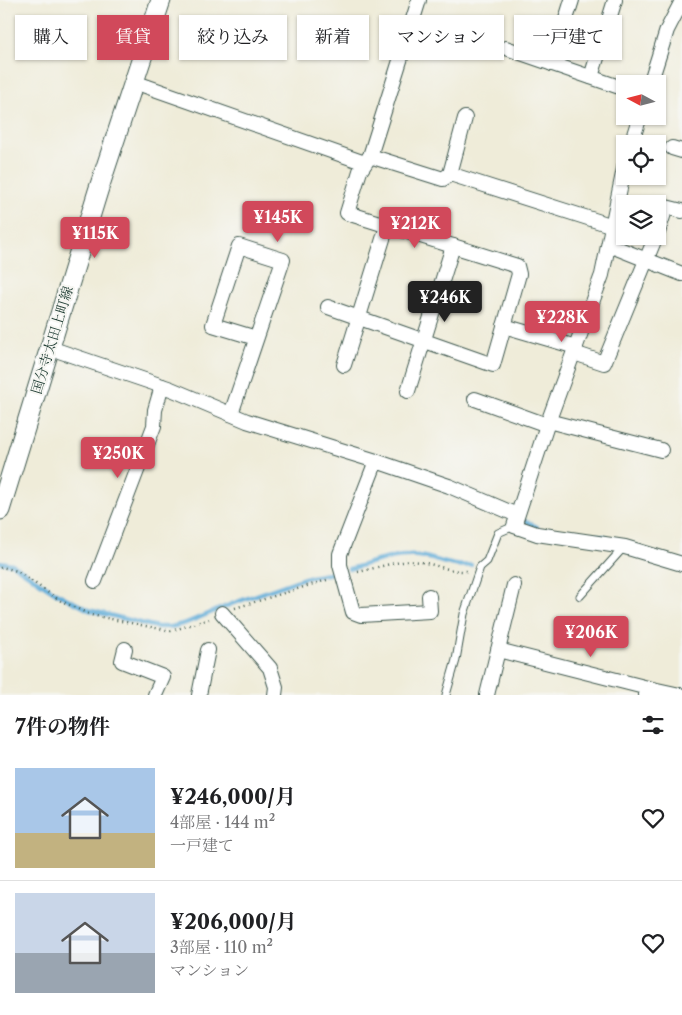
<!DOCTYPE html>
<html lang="ja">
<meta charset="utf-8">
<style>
:root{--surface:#fff;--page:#f6f6f6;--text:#202124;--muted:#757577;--line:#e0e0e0;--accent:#d1495b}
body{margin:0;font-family:"Libre Caslon Text","Noto Serif JP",serif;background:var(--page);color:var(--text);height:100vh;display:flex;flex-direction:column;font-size:19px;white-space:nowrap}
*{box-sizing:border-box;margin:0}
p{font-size:16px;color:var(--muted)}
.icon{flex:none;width:28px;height:28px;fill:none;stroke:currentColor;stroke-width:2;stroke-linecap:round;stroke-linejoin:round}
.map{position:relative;height:695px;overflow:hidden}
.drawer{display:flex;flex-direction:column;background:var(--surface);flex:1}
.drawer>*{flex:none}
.hud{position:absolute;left:15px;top:15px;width:652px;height:45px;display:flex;gap:10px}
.needle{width:32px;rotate:277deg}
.fabs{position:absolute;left:616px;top:75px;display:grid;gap:10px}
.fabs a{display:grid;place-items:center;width:50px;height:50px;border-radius:0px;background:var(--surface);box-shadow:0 1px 4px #0004;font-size:25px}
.price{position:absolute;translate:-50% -42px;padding:0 11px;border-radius:5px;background:var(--accent);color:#fff;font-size:16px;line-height:32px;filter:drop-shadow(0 1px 2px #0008)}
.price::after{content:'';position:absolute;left:50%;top:30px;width:15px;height:11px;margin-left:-8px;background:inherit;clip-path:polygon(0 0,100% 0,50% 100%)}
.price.selected{background:#222;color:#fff}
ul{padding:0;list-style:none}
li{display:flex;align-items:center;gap:15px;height:125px;padding:0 15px}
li+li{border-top:1px solid var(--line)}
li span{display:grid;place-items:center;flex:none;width:140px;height:100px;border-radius:0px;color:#555}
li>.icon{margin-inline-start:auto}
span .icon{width:60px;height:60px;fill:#fffc;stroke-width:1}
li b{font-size:21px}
h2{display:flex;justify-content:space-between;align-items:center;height:60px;padding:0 15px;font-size:21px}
.tag{padding:0 18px;border-radius:0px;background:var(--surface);box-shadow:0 1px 4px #0004;font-size:18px;line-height:45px}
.tag.selected{background:var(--accent);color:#fff}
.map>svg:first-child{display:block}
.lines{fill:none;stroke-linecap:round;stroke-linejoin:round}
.stream{stroke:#5dabd7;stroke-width:4.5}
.lane-casing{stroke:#3e574d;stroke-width:9}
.street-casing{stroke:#3e574d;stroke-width:16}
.secondary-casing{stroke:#3e574d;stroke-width:21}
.path{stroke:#3e574d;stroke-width:2.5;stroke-dasharray:1 4;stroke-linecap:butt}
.lane{stroke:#fff;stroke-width:7}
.street{stroke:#fff;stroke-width:14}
.secondary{stroke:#fff;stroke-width:19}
.labels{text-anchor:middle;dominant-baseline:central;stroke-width:4;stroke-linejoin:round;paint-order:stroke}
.street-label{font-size:14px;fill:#1f3d34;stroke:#f6f6f2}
</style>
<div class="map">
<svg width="682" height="695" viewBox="0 0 682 695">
<rect width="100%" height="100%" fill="#f6f6f2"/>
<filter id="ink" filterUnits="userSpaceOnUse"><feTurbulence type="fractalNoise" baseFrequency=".02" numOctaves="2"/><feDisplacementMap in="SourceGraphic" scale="10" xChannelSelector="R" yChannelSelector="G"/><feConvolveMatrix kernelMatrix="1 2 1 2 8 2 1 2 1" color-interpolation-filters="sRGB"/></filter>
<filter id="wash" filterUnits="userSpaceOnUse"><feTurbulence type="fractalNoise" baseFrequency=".0096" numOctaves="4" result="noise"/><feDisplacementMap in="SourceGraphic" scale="20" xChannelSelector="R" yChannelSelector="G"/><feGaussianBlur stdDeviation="1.12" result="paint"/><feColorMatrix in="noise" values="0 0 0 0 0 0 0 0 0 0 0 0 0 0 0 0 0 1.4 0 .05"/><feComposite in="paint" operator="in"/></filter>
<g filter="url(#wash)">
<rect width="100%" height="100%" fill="#efecd9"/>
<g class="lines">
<g class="stream">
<path d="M523,520L537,527"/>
<path d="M571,532L606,537"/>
<path d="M0,562L12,564L56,593L89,610L157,627H171L186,623L234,603L304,578L334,573"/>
<path d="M349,569C371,563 394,554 418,556C437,558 450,568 471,565"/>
</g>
</g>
</g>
<g filter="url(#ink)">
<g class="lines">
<defs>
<g id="lane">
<path d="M580,596L624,547"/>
<path d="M446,695L456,660L464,614L480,567L487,561L498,533L514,526"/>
</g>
<g id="street">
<path d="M506,48L625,89"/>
<path d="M552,64L572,0"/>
<path d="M591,77L615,0"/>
<path d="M134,82L365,163"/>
<path d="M650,84L667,30L682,1"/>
<path d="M631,144L640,116"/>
<path d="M672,148L682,151"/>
<path d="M370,156L443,179L450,174L613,226"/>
<path d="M625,164L602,275L547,425L514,526L537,534L625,547L682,564"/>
<path d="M450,174L465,118"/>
<path d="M658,232L666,207L682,211"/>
<path d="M609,245L682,274"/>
<path d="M328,307L493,365L519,274L517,266L347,213L360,171L370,156L419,0"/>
<path d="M504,326L576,347"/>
<path d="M50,348L171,389L247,421L376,461L449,486L517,515"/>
<path d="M574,353L604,363L656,236"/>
<path d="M344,365L387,226"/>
<path d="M408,391L453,246"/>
<path d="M475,399L547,425"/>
<path d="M231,414L283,260L239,246L213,325L256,338"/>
<path d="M548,421L661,450"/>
<path d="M376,461L340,554V565L353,612L361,615L430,611L429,596"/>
<path d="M95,581L154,426L155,410L162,386"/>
<path d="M222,613L270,668L276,687L275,695"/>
<path d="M125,649L122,661L163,677L155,695"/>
<path d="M498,650L648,688L646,695"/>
<path d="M648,688L680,695"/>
<path d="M199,695L208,650"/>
<path d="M487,695L514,585"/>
</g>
<path id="secondary" d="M0,510L98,191L161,0"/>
</defs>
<use href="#lane" class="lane-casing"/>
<use href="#street" class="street-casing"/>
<use href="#secondary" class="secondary-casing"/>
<g class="path">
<path d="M0,568L2,567L17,571L59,600L91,615L171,631L209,619"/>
<path d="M358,572C377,568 400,559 421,562C437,565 451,572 467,571"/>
<path d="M235,608L330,579"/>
</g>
<use href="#lane" class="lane"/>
<use href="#street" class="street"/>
<use href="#secondary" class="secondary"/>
</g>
</g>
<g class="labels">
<g class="street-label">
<text transform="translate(52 340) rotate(-73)">国分寺太田上町線</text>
</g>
</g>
</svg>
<div class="fabs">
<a><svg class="needle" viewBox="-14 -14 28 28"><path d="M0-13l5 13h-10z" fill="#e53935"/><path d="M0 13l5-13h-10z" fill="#757577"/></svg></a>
<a><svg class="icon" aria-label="locate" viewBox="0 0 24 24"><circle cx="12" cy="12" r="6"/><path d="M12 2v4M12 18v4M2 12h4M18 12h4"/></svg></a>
<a><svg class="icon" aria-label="layers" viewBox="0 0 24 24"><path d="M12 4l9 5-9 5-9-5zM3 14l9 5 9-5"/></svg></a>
</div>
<b class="price" style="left:278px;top:243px">¥145K</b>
<b class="price" style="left:415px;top:249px">¥212K</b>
<b class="price" style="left:95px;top:259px">¥115K</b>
<b class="price selected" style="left:445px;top:323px">¥246K</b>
<b class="price" style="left:562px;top:343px">¥228K</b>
<b class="price" style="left:118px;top:479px">¥250K</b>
<b class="price" style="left:591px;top:658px">¥206K</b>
<div class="hud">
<a class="tag">購入</a>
<a class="tag selected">賃貸</a>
<a class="tag">絞り込み</a>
<a class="tag">新着</a>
<a class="tag">マンション</a>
<a class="tag">一戸建て</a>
</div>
</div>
<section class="drawer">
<h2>7件の物件<svg class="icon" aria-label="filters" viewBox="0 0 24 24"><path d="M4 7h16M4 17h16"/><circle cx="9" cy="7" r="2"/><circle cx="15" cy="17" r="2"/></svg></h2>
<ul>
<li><span style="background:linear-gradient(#a9c7e8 65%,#c2b280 0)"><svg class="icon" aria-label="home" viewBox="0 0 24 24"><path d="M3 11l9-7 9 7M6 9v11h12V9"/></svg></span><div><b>¥246,000/月</b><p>4部屋 · 144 m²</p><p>一戸建て</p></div><svg class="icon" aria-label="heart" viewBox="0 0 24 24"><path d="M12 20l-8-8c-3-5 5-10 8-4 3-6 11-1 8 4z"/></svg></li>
<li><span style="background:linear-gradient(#c9d6e8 60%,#9aa5b1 0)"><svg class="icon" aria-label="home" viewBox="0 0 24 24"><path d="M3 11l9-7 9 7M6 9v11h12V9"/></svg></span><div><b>¥206,000/月</b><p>3部屋 · 110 m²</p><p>マンション</p></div><svg class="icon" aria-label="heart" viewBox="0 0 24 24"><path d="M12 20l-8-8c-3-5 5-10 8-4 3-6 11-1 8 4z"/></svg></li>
</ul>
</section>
